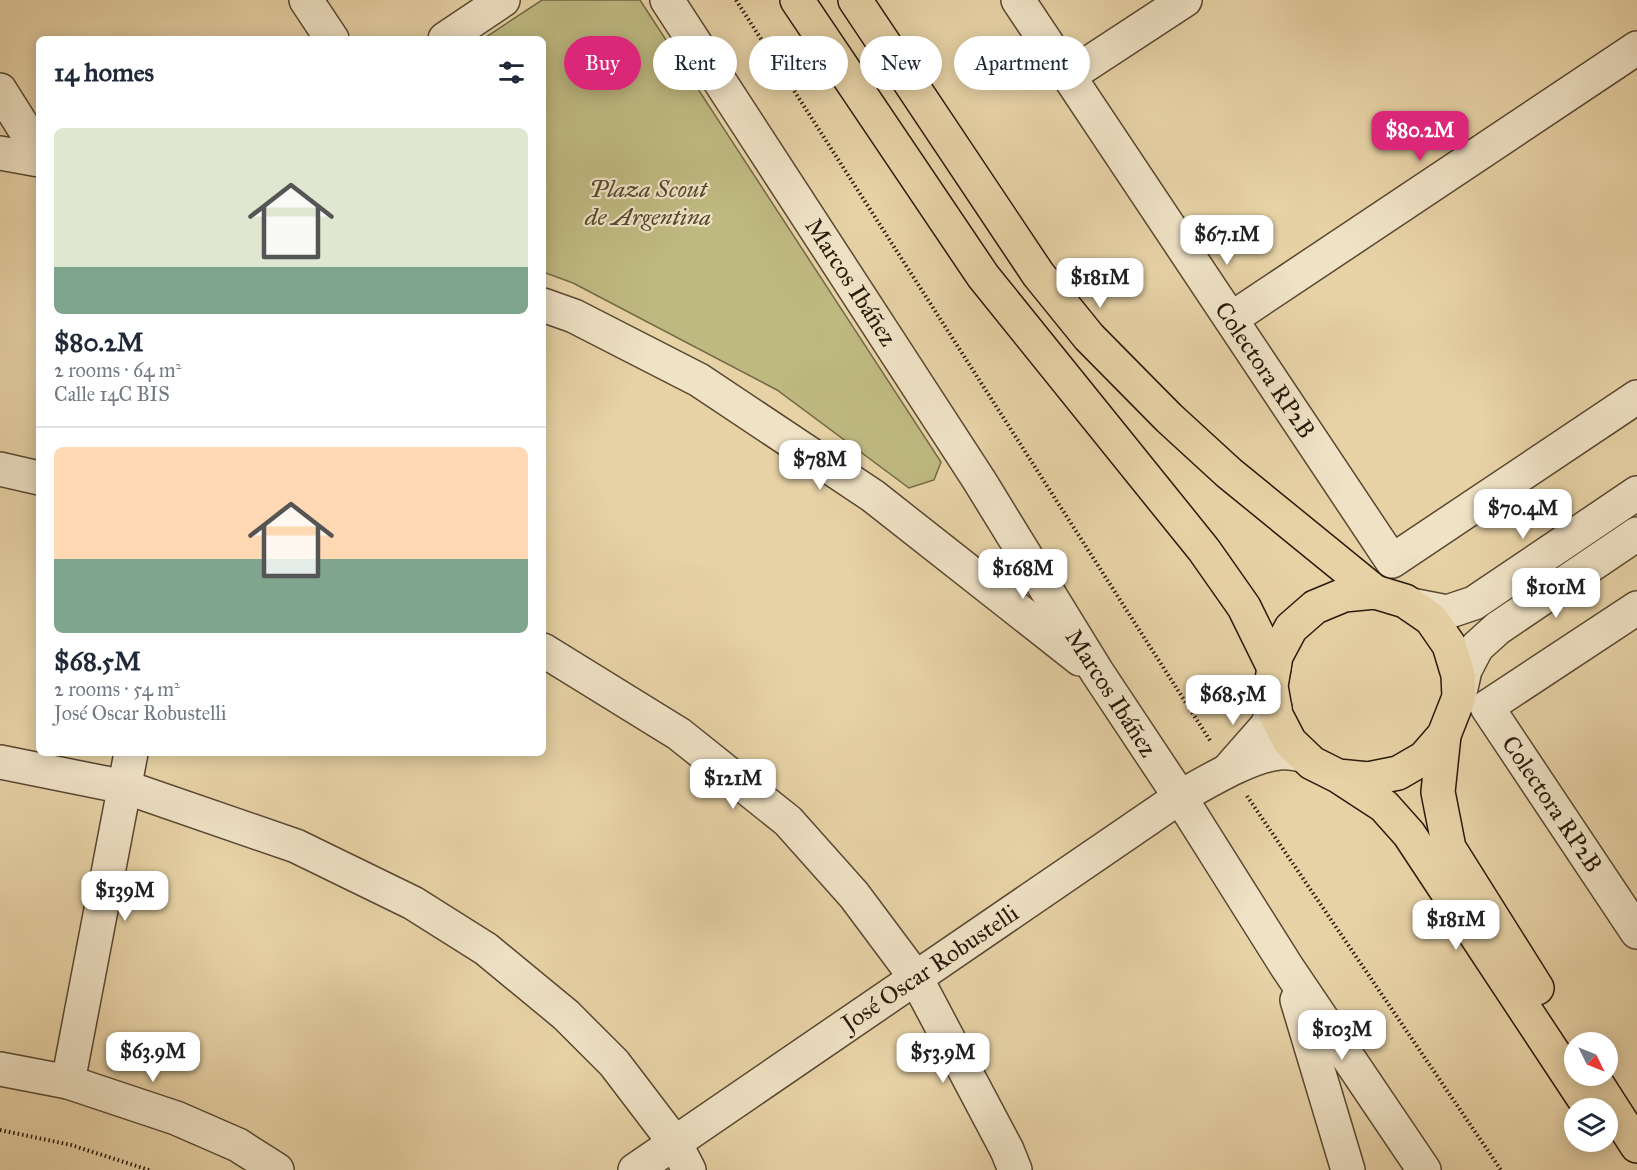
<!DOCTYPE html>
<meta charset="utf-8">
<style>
:root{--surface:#fff;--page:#f2f2f3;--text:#1f2937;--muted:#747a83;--line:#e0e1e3;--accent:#db2777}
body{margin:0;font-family:"IM FELL Great Primer",serif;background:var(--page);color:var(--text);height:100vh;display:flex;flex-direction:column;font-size:22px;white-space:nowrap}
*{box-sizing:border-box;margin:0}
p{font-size:20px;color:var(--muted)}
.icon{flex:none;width:33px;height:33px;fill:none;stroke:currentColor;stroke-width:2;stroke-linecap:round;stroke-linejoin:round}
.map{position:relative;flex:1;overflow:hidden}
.drawer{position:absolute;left:36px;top:36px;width:510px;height:720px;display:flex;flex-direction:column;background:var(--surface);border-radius:9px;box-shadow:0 3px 15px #0003}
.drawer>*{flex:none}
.top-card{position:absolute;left:564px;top:36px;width:570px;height:54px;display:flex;gap:12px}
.needle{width:39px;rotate:133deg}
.controls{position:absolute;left:1564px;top:1032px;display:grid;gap:12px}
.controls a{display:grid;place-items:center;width:54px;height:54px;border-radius:50%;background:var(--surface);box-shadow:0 3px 15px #0003;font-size:30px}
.price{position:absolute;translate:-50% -51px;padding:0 14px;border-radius:12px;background:#fff;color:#222;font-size:20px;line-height:39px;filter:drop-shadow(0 2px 3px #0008)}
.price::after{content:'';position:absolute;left:50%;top:36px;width:18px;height:14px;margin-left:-9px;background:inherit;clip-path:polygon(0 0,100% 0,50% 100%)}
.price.selected{background:var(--accent);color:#fff}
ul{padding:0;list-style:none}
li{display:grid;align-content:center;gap:12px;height:318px;padding:0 18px}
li+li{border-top:2px solid var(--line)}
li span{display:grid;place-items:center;height:186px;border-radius:9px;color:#555}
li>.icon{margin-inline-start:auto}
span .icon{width:108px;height:108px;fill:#fffc;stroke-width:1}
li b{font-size:26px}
h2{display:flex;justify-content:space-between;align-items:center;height:72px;padding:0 18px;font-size:26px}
.chip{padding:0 21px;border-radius:27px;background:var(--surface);box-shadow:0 3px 15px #0003;font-size:21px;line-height:54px}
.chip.selected{background:var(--accent);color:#fff}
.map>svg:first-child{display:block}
.green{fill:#beb981;stroke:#736946;stroke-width:1.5}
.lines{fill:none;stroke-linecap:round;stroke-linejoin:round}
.minor-casing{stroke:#584731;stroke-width:36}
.major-casing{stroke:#28190a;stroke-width:36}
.path{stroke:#28190a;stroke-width:4;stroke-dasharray:1.5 3;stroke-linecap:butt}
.minor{stroke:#efe2c5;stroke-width:33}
.major{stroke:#e7d2a6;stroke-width:33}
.labels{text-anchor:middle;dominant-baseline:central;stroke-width:4.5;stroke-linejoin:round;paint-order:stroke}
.park-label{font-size:24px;font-style:italic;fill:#55492e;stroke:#efe2c5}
.street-label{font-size:24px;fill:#28190a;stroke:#efe2c5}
</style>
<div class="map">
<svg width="1637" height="1170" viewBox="0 0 1637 1170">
<rect width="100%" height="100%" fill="#e7d2a6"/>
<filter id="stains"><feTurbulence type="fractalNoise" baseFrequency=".00333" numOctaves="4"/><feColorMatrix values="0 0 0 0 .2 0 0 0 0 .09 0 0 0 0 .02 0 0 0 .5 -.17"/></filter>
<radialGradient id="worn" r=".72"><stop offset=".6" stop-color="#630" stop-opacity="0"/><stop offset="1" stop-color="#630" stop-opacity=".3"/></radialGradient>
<path class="green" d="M542,0H640L941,462L934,480L909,488L777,390L573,283L543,272V39H483Z"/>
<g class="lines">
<defs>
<g id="minor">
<path d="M306,0L332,39"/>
<path d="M667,0L979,480L1097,672L1180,797L1287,967L1424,1170"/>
<path d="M1018,0L1392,561L1637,397"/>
<path d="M445,39L503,0"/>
<path d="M1069,76L1185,0"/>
<path d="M0,90L39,152"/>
<path d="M0,153L39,160"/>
<path d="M543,305L574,316L699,380L873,496L1080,659"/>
<path d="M1231,319L1637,48"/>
<path d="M0,469L39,478"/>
<path d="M1411,605L1447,612L1474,603L1637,493"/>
<path d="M1637,608L1487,707L1637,932"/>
<path d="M543,650L679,734L788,821L854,895L916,978L1007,1150L1015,1170"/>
<path d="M1459,697L1465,670L1477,647L1498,628L1637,534"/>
<path d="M0,762L125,787L296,846L413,903L486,949L566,1015L614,1063L675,1143L689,1170"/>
<path d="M1230,768L1266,727L1275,708"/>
<path d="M1297,1000L1348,1170"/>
<path d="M0,1069L68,1082L176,1118L238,1145L277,1170"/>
<path d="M68,1082L131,753"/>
<path d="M635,1170L1180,797C1207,782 1249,756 1279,753C1287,752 1296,754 1303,755"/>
</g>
<g id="major">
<path d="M797,0L983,276L1204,550L1244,607L1274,668"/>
<path d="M855,0L1038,274L1089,337L1169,418L1229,473L1375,592"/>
<path d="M1444,735L1438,792L1449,848L1537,988"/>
<path d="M1338,776L1368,779L1398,773L1424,758L1444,735L1459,697L1458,675L1449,645L1431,619L1405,601L1375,592L1344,595L1315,607L1291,628L1276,656L1271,686L1276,715L1290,742L1312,763L1338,776L1384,806L1409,834L1590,1108"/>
<path d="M1592,1076L1637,1146"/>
</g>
</defs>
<use href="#minor" class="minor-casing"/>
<use href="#major" class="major-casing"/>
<g class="path">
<path d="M736,0L1211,742"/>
<path d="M1247,796L1501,1170"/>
<path d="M0,1130L71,1145L149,1170"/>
</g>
<use href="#minor" class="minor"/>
<use href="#major" class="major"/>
</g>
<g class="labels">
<g class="park-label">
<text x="648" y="189">Plaza Scout<tspan x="648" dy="28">de Argentina</tspan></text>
</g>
<g class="street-label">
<text transform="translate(851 282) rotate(57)">Marcos Ibáñez</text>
<text transform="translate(1265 370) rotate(56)">Colectora RP2B</text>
<text transform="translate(1111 693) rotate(57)">Marcos Ibáñez</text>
<text transform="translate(1552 804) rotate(56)">Colectora RP2B</text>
<text transform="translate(930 968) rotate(-34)">José Oscar Robustelli</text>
</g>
</g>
<rect width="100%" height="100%" filter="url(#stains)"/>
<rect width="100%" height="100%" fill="url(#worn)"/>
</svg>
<div class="controls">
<a><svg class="needle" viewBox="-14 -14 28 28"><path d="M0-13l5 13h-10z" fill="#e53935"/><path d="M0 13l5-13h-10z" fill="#747a83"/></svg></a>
<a><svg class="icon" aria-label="layers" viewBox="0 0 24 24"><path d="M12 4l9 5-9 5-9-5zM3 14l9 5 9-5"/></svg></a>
</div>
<b class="price selected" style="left:1420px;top:162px">$80.2M</b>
<b class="price" style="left:1227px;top:266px">$67.1M</b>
<b class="price" style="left:1100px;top:309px">$181M</b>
<b class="price" style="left:820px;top:491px">$78M</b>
<b class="price" style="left:1523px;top:540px">$70.4M</b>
<b class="price" style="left:1023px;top:600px">$168M</b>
<b class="price" style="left:1556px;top:619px">$101M</b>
<b class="price" style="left:1233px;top:726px">$68.5M</b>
<b class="price" style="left:733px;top:810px">$121M</b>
<b class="price" style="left:125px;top:922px">$139M</b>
<b class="price" style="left:1456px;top:951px">$181M</b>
<b class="price" style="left:1342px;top:1061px">$103M</b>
<b class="price" style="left:153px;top:1083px">$63.9M</b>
<b class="price" style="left:943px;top:1084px">$53.9M</b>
<div class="top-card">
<a class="chip selected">Buy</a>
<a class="chip">Rent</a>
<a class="chip">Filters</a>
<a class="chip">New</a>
<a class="chip">Apartment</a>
</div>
<section class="drawer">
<h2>14 homes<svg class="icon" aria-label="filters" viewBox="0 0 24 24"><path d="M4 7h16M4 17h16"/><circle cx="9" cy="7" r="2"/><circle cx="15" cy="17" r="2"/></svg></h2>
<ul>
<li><span style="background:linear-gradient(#dfe7d0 75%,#7fa58c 0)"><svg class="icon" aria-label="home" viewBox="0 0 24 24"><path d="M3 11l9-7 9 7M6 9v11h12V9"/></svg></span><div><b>$80.2M</b><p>2 rooms · 64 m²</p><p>Calle 14C BIS</p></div></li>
<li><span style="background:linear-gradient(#ffd9b3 60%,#7fa58c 0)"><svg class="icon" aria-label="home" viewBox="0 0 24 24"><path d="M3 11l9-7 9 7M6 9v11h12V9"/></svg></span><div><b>$68.5M</b><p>2 rooms · 54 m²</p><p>José Oscar Robustelli</p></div></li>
</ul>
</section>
</div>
